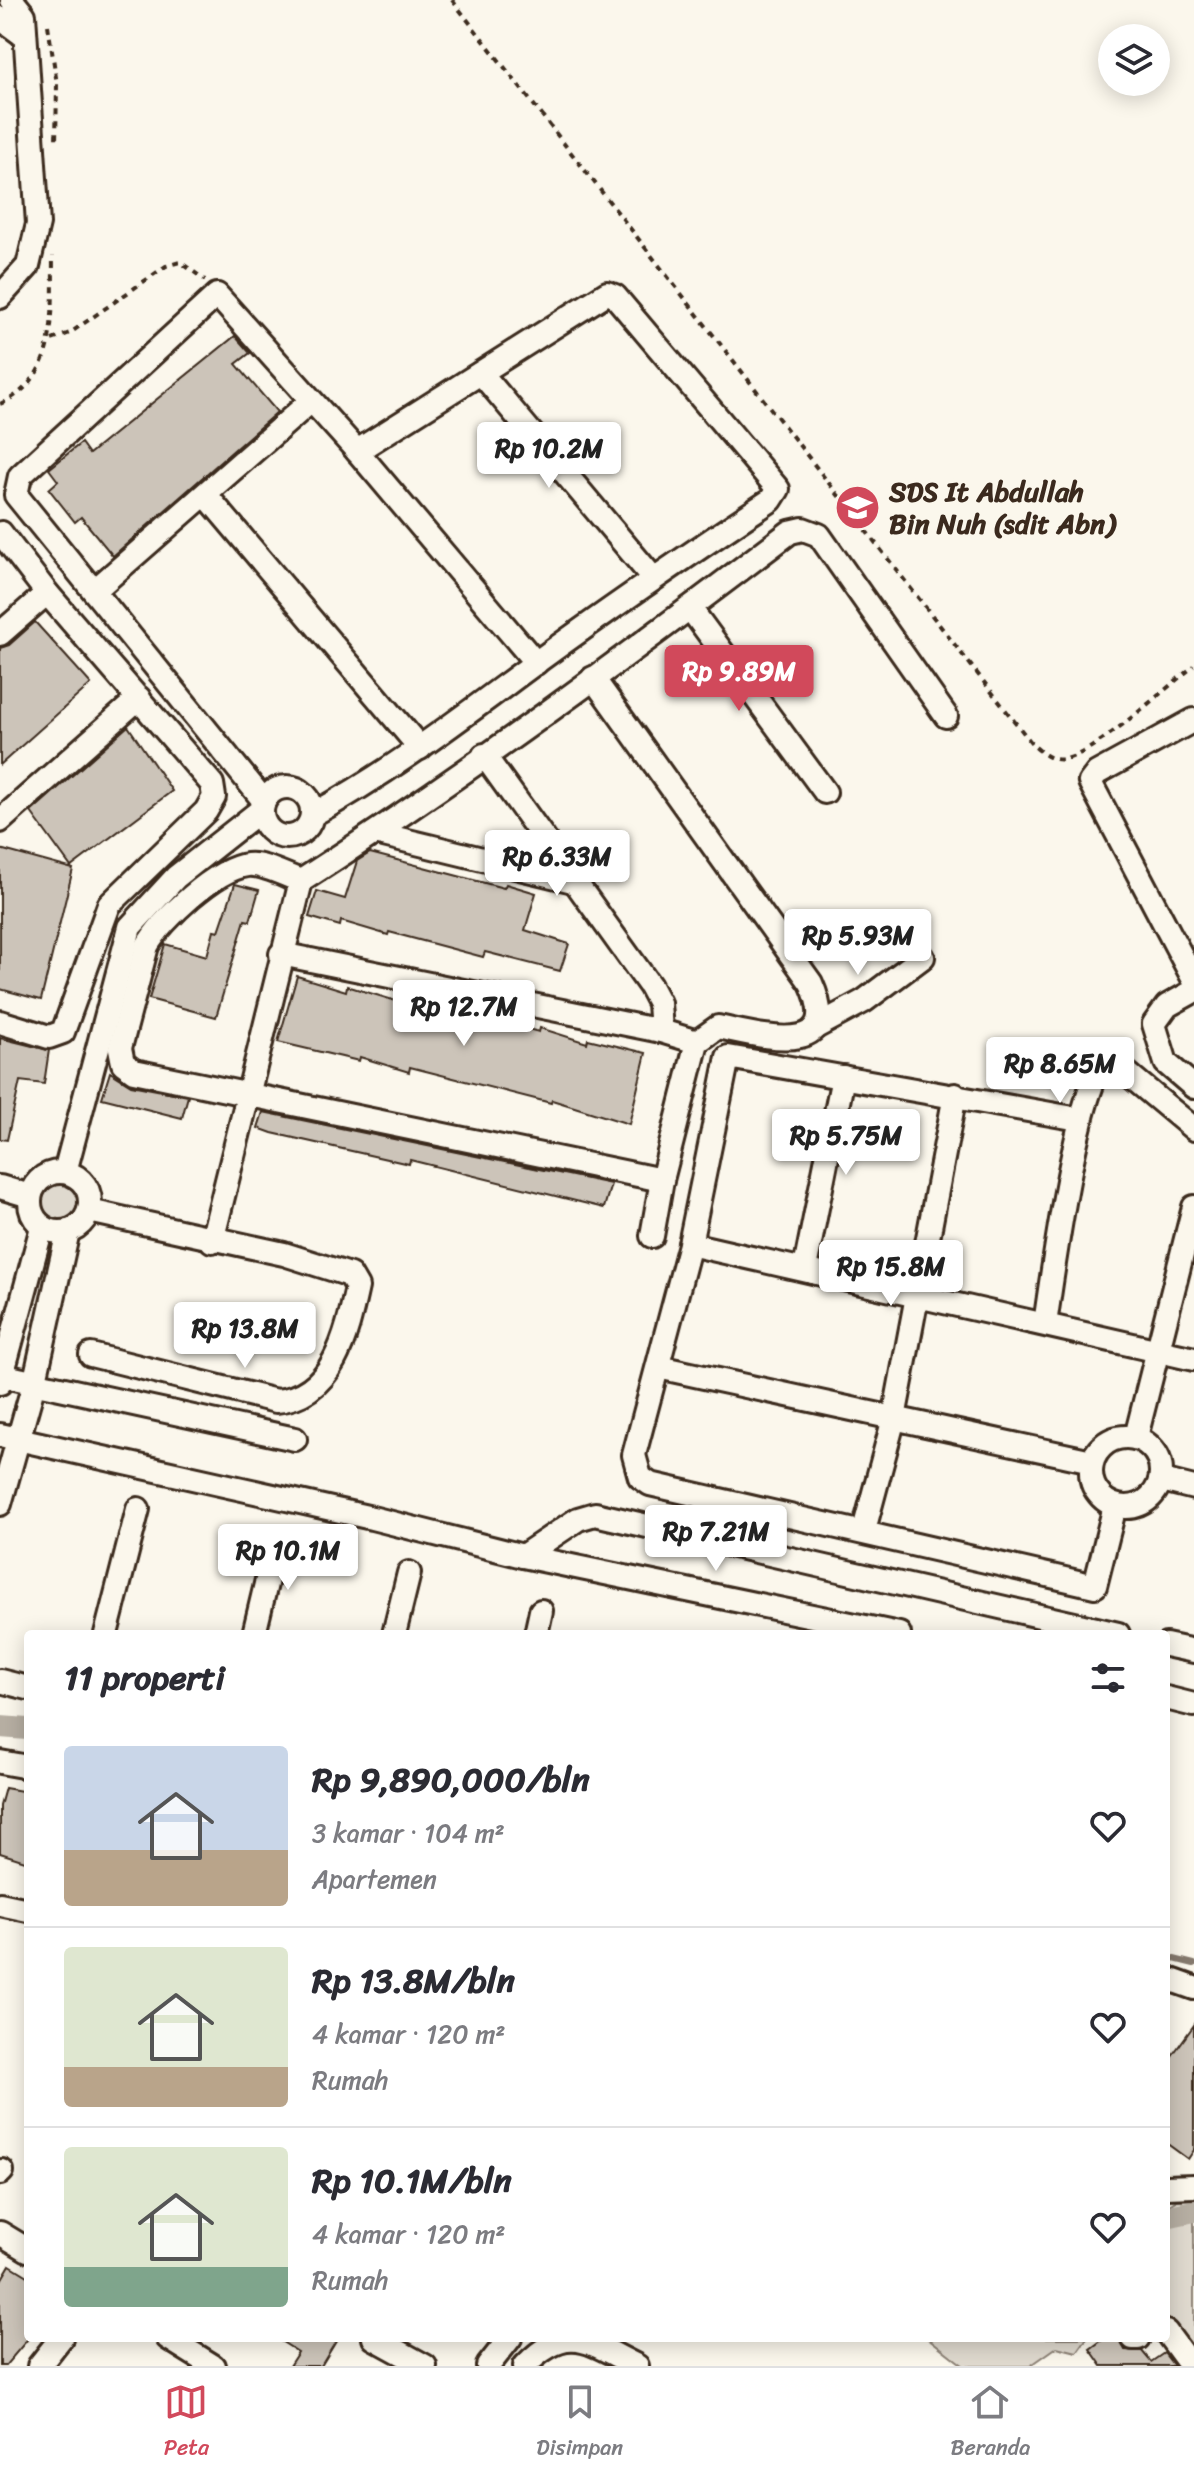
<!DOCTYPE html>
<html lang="id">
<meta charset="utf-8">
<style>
:root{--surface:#fff;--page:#f7f7f7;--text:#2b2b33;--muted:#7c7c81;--line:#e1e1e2;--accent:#d1495b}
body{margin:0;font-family:Sriracha,sans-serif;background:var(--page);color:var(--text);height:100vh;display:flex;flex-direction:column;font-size:30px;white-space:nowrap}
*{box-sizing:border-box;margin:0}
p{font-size:26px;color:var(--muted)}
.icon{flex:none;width:44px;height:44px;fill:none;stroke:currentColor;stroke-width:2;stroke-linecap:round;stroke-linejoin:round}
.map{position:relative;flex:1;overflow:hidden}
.panel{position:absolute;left:24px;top:1630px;width:1146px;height:712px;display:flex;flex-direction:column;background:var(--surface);border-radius:8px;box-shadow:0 4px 20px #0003}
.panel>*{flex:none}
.buttons{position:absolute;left:1098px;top:24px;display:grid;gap:16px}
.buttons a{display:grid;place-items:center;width:72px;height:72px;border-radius:50%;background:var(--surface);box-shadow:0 4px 20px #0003;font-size:40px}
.price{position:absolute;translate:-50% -68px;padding:0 18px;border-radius:8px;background:#fff;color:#222;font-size:26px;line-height:52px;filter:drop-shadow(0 2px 4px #0008)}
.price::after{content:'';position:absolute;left:50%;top:48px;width:24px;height:18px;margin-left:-12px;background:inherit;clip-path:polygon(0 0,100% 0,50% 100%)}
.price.on{background:var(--accent);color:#fff}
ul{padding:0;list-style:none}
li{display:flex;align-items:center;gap:24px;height:200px;padding:0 40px}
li+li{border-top:2px solid var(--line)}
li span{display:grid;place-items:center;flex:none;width:224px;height:160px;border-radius:8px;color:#555}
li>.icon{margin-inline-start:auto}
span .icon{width:96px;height:96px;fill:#fffc;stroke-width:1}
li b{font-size:34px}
h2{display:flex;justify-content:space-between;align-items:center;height:96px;padding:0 40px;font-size:34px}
.tabs{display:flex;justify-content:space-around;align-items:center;height:112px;border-top:2px solid var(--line);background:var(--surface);font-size:22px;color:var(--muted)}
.tabs a{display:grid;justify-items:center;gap:4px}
.tabs .on{color:var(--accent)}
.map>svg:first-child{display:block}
.green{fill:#dfd9ce;stroke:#8d8276;stroke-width:2}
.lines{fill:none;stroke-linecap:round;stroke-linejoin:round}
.stream{stroke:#85796d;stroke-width:6}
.canal{stroke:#b6aea2;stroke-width:22}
.building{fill:#ccc4b9;stroke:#3b2a1e;stroke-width:2}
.street-casing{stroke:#3b2a1e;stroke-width:28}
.path{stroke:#3b2a1e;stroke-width:4;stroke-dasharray:6 6;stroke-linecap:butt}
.street{stroke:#fbf7ec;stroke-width:22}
.labels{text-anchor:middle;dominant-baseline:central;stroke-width:8;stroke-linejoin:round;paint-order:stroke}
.poi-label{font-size:28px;font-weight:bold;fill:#3b2a1e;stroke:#fbf7ec;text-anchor:start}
</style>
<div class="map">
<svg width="1194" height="2366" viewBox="0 0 1194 2366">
<rect width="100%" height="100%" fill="#fbf7ec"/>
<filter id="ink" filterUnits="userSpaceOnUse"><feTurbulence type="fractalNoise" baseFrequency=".0125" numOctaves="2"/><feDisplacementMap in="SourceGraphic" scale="16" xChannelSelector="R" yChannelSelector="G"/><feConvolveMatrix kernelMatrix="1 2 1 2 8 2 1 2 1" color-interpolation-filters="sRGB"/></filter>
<g filter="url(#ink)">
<g class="green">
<circle cx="59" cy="1200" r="20"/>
<path d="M1194,2199V2352L1166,2329V2207L1177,2200Z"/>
<path d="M928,2338H1087L1077,2352L1057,2347L1030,2366H964Z"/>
</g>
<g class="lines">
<path class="stream" d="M1166,1957L1194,1964"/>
<g class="canal">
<path d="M0,1727L28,1729"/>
<path d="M1166,2217L1194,2211"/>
</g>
</g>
<g class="building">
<path d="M235,336L250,353L236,364L277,412L113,556L81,517L75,522L49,489L58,481L49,469L81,443L89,454Z"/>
<path d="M35,622L91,684L0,765V648L9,645Z"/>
<path d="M128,726L172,791L71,867L31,812Z"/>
<path d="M0,849L73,869L41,1000L0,989Z"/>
<path d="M370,853L504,888L506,884L536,893L525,930L569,944L560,971L485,952L483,957L389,932L388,935L341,921L340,926L309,917L317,891L345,899L357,861Z"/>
<path d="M235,884L259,890L250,921L245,920L216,1017L149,999L165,944L207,956L214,930L219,931Z"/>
<path d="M297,976L346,991L347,986L396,1001L397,997L442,1011L443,1006L539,1032L540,1028L587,1043L588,1039L646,1053L629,1124L552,1100L551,1103L410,1067L409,1072L360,1057L359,1061L278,1042Z"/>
<path d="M0,1038L49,1050L44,1084L20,1081L7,1140L0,1139Z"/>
<path d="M110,1072L131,1085L188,1096L182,1118L102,1098Z"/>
<path d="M263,1112L611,1184L604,1208L410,1160L409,1164L272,1133L258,1128Z"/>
<path d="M5,1788L28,1792V1862L0,1853V1806Z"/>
<path d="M1194,2025V2150L1188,2159L1166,2143V2064Z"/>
<path d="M10,2265L28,2276V2339L5,2366H0V2282Z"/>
<path d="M276,2338H338L321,2366H289L298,2352Z"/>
<path d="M1105,2338H1119L1125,2350L1142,2351L1151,2362L1164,2353L1174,2366H1102L1090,2349Z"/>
</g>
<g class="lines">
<defs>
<g id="street">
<path d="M0,18L23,35"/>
<path d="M0,297L28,266L38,224L24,15L12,0"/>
<path d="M481,373L653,578"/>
<path d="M206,495L420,748"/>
<path d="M94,591L311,401"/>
<path d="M690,608L825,792"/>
<path d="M0,634L47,593"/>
<path d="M593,678L811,983C846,1061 759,1035 718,1027L697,1042L662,1180L652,1236"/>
<path d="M1194,720L1097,773L1090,782L1194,980"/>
<path d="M484,755L650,986L659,1003L661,1031"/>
<circle cx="287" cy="812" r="25"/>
<path d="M264,801L16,495L20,476L217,295L357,451L536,663"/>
<path d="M312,815C391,772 462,717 534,664C612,607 691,553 771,500L778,489L615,296L607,293L357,451"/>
<path d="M0,821L139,698"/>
<path d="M375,833L573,881"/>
<path d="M301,881C286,876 263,863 247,865C216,869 162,919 147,946L120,1048L123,1063L134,1071L662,1180"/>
<path d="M281,954L661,1031L697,1042"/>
<path d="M1194,991L1167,1006L1154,1024L1166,1063L1194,1087"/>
<path d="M0,1022L49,1037L63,1032L109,905L206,811L214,797L212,784L47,593L1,533"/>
<path d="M814,1028L864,1001L923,957"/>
<path d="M1079,1119L728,1057L690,1244L634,1455L640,1477L650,1484L1095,1586L1115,1506"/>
<circle cx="60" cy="1202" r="30"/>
<path d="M65,1172L130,927L176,877L261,810"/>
<path d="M0,1187L30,1196"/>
<path d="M89,1211L284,1254L350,1275L357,1287C347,1333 334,1396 276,1401L91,1355"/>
<path d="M212,1241L301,881C469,773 631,653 790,532L803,529L819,535L946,716"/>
<path d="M690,1244L1194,1359"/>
<path d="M805,1268L843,1077"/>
<path d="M1045,1324C1051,1285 1079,1069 1109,1058L1194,1129"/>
<path d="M658,1367L1092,1461"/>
<path d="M0,1375L295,1439"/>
<path d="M0,1383L42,1227"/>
<path d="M0,1435L372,1518L523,1556L899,1634"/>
<circle cx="1126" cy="1472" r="35"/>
<path d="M1136,1437L1194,1207"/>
<path d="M1162,1480L1194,1488"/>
<path d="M0,1504L35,1380L68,1231"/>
<path d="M864,1530L894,1418L955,1095"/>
<path d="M523,1556L578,1519L595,1514L1118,1634"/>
<path d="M106,1634L138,1509"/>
<path d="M254,1634L277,1538"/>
<path d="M394,1634L409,1573"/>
<path d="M536,1634L541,1611"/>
<path d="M1166,1645L1194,1651"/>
<path d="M0,1681L28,1688"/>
<path d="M1166,1698L1194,1705"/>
<path d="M0,1762L28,1767"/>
<path d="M0,1904L28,1910"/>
<path d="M1166,1978L1194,1988"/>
<path d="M0,2173L2,2171"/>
<path d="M1166,2187L1194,2186"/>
<path d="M0,2233L28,2250"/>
<path d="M1166,2332L1191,2366"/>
<path d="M168,2338L213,2366"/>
<path d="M374,2338L425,2366"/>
<path d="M1133,2338H1138"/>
<path d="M39,2366L61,2338"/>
<path d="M488,2366L510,2338"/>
<path d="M525,2366C568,2321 590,2343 637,2366"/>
</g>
</defs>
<use href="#street" class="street-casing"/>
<g class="path">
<path d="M452,0L1033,745C1042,753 1052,762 1066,759C1098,751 1165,688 1194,666"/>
<path d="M48,25L57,84L56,143"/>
<path d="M52,340L70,333L166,266L180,262L205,280"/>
<path d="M0,404C60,378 52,310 53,256"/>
</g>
<use href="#street" class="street"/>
</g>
</g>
<defs>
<symbol id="school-disc" viewBox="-11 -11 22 22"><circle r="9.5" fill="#d1495b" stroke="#fbf7ec"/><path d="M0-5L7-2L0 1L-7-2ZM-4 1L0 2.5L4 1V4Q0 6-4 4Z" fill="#fff"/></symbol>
</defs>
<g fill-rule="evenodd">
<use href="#school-disc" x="832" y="482" width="51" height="51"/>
</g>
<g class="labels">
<g class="poi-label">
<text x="889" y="491">SDS It Abdullah<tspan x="889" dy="32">Bin Nuh (sdit Abn)</tspan></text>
</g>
</g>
</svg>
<div class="buttons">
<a><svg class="icon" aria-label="layers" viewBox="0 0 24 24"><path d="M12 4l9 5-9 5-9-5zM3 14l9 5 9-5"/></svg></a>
</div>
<b class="price" style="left:549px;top:490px">Rp 10.2M</b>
<b class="price on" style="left:739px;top:713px">Rp 9.89M</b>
<b class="price" style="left:557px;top:898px">Rp 6.33M</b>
<b class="price" style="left:858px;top:977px">Rp 5.93M</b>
<b class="price" style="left:464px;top:1048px">Rp 12.7M</b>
<b class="price" style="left:1060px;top:1105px">Rp 8.65M</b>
<b class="price" style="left:846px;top:1177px">Rp 5.75M</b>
<b class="price" style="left:891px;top:1308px">Rp 15.8M</b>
<b class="price" style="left:245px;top:1370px">Rp 13.8M</b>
<b class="price" style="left:716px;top:1573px">Rp 7.21M</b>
<b class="price" style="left:288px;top:1592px">Rp 10.1M</b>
<section class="panel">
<h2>11 properti<svg class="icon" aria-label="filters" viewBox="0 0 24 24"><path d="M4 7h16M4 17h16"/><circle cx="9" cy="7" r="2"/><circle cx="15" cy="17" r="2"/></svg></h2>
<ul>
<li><span style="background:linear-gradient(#c9d6e8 65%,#b9a48a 0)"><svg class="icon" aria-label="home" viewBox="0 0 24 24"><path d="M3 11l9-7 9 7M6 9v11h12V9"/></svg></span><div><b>Rp 9,890,000/bln</b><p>3 kamar · 104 m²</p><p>Apartemen</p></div><svg class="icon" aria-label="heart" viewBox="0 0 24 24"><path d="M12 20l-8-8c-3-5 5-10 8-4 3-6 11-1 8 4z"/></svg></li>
<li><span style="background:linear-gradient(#dfe7d0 75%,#b9a48a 0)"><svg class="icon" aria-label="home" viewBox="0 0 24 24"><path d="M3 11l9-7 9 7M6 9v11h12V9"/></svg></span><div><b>Rp 13.8M/bln</b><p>4 kamar · 120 m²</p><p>Rumah</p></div><svg class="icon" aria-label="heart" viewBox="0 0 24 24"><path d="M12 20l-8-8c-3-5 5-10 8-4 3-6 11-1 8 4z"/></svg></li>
<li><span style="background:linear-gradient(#dfe7d0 75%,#7fa58c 0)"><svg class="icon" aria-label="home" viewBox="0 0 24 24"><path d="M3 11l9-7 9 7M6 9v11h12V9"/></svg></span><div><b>Rp 10.1M/bln</b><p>4 kamar · 120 m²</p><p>Rumah</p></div><svg class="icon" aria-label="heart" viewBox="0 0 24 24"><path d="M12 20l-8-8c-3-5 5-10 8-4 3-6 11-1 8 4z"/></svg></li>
</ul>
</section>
</div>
<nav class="tabs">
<a class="on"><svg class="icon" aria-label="map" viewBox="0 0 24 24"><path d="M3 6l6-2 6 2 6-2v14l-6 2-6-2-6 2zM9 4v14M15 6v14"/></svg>Peta</a>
<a><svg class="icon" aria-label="saved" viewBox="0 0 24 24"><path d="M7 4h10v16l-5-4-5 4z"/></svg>Disimpan</a>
<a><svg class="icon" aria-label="home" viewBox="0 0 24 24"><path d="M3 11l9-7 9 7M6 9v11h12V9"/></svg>Beranda</a>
</nav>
